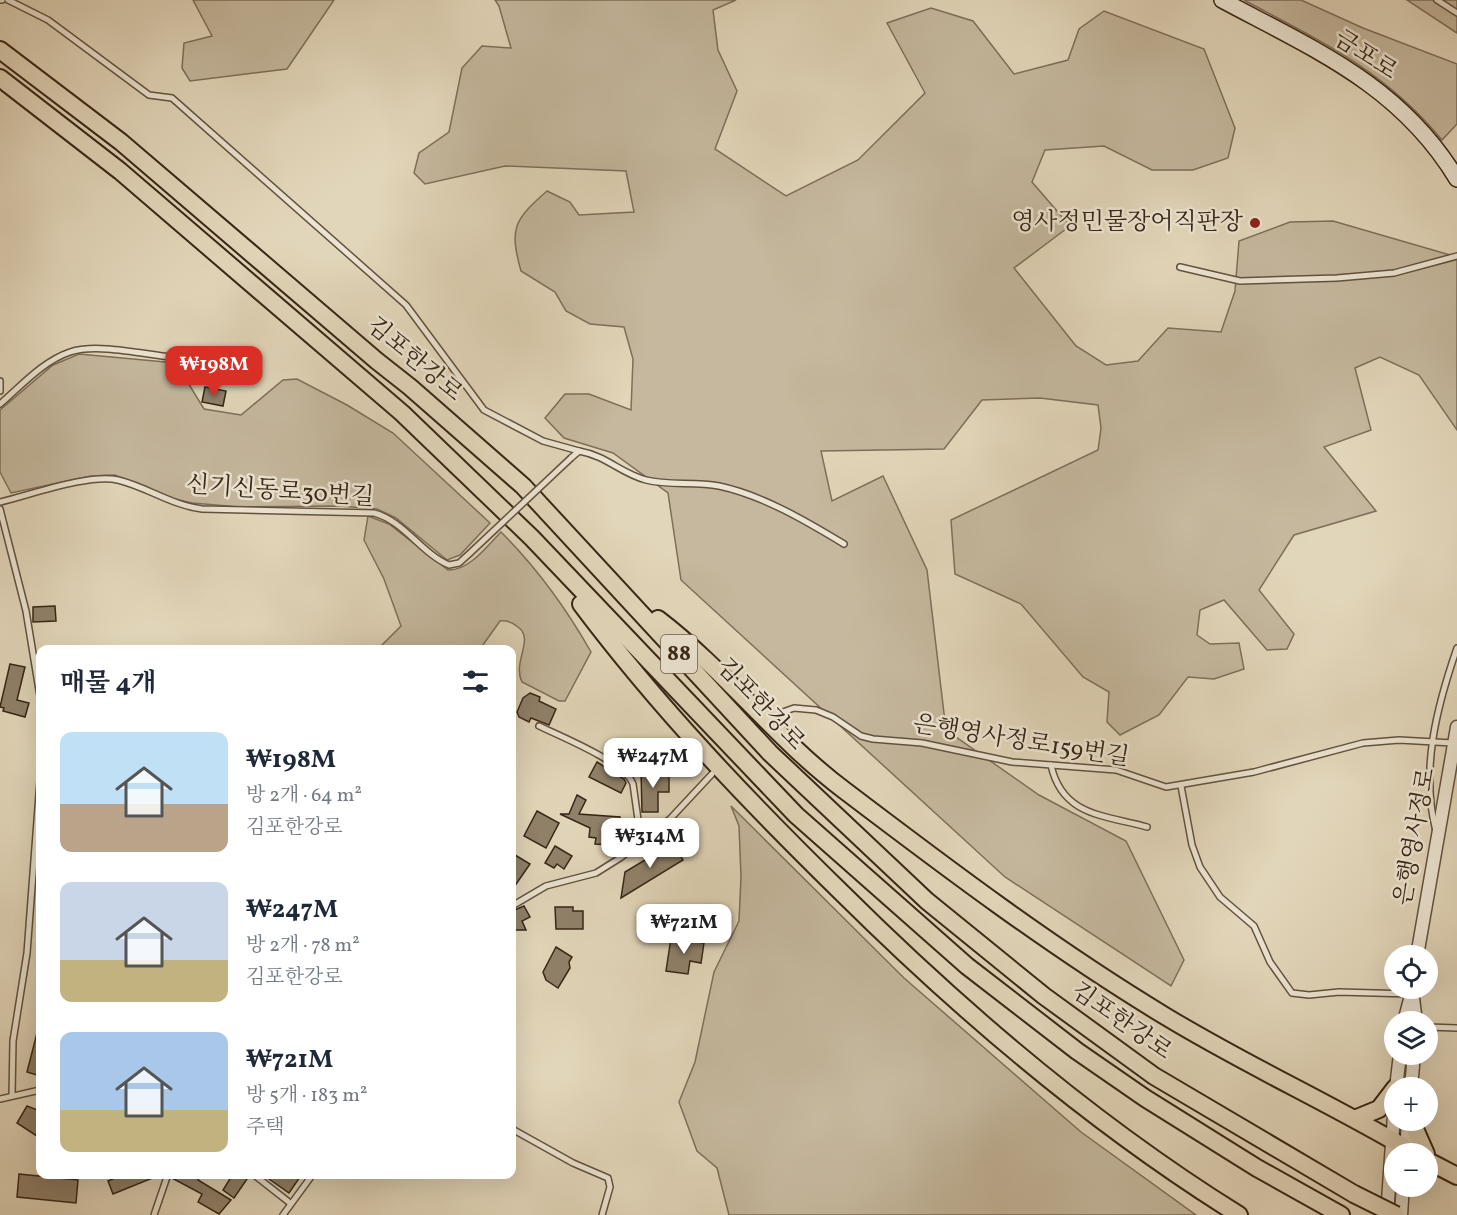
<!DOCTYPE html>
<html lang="ko">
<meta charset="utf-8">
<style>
:root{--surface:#fff;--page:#f2f2f3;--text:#1f2937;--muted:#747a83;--accent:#d93025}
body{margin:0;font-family:Vollkorn,"Noto Serif KR",serif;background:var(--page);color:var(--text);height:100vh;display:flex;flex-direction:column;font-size:22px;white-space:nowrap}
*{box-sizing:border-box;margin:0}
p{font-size:20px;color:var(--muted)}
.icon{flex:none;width:33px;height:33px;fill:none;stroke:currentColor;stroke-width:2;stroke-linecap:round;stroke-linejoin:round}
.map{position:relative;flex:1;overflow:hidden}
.drawer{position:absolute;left:36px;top:645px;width:480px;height:534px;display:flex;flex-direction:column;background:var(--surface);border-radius:12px;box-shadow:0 6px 24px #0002}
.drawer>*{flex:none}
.tools{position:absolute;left:1384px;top:945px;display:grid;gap:12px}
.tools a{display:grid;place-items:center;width:54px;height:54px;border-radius:50%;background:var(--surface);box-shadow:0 6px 24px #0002;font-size:30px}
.price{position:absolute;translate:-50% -51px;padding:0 14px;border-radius:12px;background:#fff;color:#222;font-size:20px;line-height:39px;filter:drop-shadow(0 2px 3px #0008)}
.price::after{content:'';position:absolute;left:50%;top:36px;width:18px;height:14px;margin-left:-9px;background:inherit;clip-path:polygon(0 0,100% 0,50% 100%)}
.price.current{background:var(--accent);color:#fff}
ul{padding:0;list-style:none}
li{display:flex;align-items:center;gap:18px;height:150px;padding:0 24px}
li span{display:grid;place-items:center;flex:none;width:168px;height:120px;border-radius:12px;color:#555}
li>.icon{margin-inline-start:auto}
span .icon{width:72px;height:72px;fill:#fffc;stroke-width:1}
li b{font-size:26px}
h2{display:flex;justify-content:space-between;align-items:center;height:72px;padding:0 24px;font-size:26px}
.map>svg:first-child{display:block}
.green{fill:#c5b89e;stroke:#7e6f5a;stroke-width:1.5}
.building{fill:#90826b;stroke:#372616;stroke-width:1.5}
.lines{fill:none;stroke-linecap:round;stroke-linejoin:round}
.service-casing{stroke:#62523f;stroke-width:8}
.tertiary-casing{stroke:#62523f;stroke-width:15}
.secondary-casing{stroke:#372616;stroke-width:18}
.trunk-casing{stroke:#372616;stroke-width:20}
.service{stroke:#ece4d2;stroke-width:5}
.tertiary{stroke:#ece4d2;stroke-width:12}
.secondary{stroke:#ece4d2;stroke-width:15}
.trunk{stroke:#e2d6ba;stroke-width:16}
.service-bridge-casing{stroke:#62523f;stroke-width:8;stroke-linecap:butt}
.trunk-bridge-casing{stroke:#372616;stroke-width:20;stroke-linecap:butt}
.service-bridge{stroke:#ece4d2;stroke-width:5}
.trunk-bridge{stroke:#e2d6ba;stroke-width:16}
.poi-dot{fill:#8f2418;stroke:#ece4d2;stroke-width:2}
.labels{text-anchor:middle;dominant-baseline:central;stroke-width:5;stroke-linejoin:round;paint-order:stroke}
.shield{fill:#ece4d2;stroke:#6d5f4e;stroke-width:1.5}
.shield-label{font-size:22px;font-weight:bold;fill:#372616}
.street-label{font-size:24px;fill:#372616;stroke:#ece4d2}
.poi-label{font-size:24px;fill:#372616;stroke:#ece4d2;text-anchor:end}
</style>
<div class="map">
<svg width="1457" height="1215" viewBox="0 0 1457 1215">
<rect width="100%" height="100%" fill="#e2d6ba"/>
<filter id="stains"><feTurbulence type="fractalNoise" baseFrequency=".00333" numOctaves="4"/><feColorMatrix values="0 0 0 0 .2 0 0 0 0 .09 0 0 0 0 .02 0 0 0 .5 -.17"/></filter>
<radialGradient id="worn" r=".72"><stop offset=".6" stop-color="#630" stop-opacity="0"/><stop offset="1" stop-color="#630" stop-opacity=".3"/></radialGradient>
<g class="green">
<path d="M193,0H334L287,69L190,81L182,68L184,43L212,36Z"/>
<path d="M495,0H736L713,10L718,50L737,91L715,149L786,196L858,160L925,93L887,23L931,8L973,21L1014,74L1068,60L1079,29L1104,11L1204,49L1235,128L1228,158L1193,170H1152L1104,146L1045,150L1032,182L1070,226L1014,268L1076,346L1106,365L1138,361L1168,328L1221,332L1235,291L1239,241L1290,222L1333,221L1457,257V430L1419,375L1380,357L1355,368L1371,430L1324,447L1376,511L1294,535L1259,590L1294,634L1287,649L1267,650L1224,600L1200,610L1197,635L1210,644L1239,643L1244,669L1214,679L1188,677L1159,715L1120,735L1107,722L1109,692L1083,677L1021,604L955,574L951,520L1098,450L1101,428L1098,405L1040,398L982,400L944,449L821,451L832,501L883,476L927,570L946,730L1039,795L1126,841L1184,960L1171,986L1005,877L681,580L668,493L613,453L564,438L545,418L565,394H589L631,410L633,359L624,327L590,324L566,311L555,292L521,271C509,228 514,220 547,191L570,202L579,215L634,212L626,171L505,166L425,184L414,173L419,153L449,132L462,68L482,46L511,48L499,6Z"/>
<path d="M1244,0H1301L1363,28L1457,64V124L1442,140C1384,70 1322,42 1244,0Z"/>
<path d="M1407,0H1457V33Z"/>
<path d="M79,354L176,363L204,409L241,415L283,380L297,379L347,405L393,433L490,523L460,555L447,560L396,518L377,509L339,506L240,507L192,503L170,498L115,475L91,476L11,493L0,472V410L53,365Z"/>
<path d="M368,516L389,524L448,570C469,571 487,546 501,532C537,568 566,608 591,652L565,701H559L522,682C512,662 535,639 518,627C512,622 507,620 500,621L480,649H378L401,626L384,579L364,540Z"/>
<path d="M731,806L904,978L1081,1132L1196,1215H729L717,1168L697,1151L679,1102L695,1062L714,972L739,921L741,877L739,826Z"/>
</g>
<g class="building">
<path d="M205,387L226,391L223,406L202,402Z"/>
<path d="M55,606L56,621L33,622V607Z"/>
<path d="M10,664L25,667L17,700L29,703L25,717L3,711L4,708L0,707Z"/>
<path d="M530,693L540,697L539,701L556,709L549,725L531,718L529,722L519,717L517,712L523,698Z"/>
<path d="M597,762L624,779L626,783L621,793L589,777Z"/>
<path d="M669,770V792H658V812H642L641,771Z"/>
<path d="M577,795L586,800L579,814L620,817L618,839L612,838L611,845L595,844L596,838L589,837L590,828L560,814H569Z"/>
<path d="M537,811L559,823L546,848L524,836Z"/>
<path d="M673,843L683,860L621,898L625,872Z"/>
<path d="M555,846L572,856L564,869L557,864L554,868L545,863Z"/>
<path d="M515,855L530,864L512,890V861Z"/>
<path d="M524,906L530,917L522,921L526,930H512V911Z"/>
<path d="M555,907H573V911H583V929H556Z"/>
<path d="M671,938L704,943L701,963L690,961L688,974L666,971Z"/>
<path d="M556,947L572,957L569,962L570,968L558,988L546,980L543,972Z"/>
<path d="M37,1033L40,1034V1076L27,1072Z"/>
<path d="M27,1106L40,1111V1138L17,1123Z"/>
<path d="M19,1174L78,1180L76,1203L17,1197Z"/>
<path d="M124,1174H160V1175L113,1194L108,1181Z"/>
<path d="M173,1174H201L198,1180L231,1200L219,1214L198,1202L202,1194L172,1178Z"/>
<path d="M233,1174L249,1176L234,1198L223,1190Z"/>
<path d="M262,1174H302L289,1193Z"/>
</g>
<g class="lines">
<defs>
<g id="service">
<path d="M0,0H2"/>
<path d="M8,0L48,20L149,95L172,98L406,305L484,410L543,441L579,451"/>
<path d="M1437,0L1457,13"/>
<path d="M1180,267L1240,281L1337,278L1394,273L1457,256"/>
<path d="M0,381V391"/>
<path d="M0,404C21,386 43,361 70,352C96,343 143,354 171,357"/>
<path d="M571,458L579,451C607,456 620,473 646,480C669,486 695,481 719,486C762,495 806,521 844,544"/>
<path d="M0,502C30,495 90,473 118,480C147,487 171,505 202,509L374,513C404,521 421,553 449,565L459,563L469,554"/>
<path d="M0,509L26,611L40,696"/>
<path d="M783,712L794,708L816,710L833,717L861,736L873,739L922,743L1012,762L1116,770L1166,787L1254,772L1363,743L1399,740L1453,743"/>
<path d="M539,726C560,736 626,763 633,784L641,841"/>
<path d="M1051,765C1062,816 1104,815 1147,827"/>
<path d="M1181,786L1192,845L1200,867L1220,897L1254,926L1270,962L1292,993L1309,995L1339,992L1411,994"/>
<path d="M1436,831C1420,770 1437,706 1457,648"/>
<path d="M512,906L546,886L596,873L620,858L670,819L712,774"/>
<path d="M1428,1027L1457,1028"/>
<path d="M12,1096L13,1041L27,953L40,781"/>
<path d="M0,1099L40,1090"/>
<path d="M512,1129L573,1163L608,1178L610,1187L602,1215"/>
<path d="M253,1174L290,1203"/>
<path d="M154,1215L168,1174"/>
<path d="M283,1215L313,1174"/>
</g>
<g id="tertiary">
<path d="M1417,956L1457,727"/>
<path d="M1413,998L1416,1022"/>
<path d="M1404,1022L1413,988"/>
<path d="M1396,1088L1400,1054"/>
<path d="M1411,1088L1414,1054"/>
<path d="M1406,1154L1408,1120"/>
<path d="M1387,1215L1395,1101"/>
<path d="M1401,1215L1403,1186"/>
</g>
<path id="secondary" d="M1222,0C1315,50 1400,85 1457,179"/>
<g id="trunk">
<path d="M0,50L121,142L377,361L410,387L523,486L770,753L927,901L1044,996L1154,1076L1354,1194"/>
<path d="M0,78L120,171L402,413L532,538L796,815L967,966L1077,1051L1145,1098L1257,1168L1341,1215"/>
<path d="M581,604C659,708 749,802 842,893C963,1013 1094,1125 1239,1215"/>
<path d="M658,619C725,670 776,739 844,790C948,869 1054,949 1165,1016C1247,1066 1334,1105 1416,1154"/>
<path d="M1357,1118L1379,1109L1395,1088"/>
<path d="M1411,1120L1426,1154"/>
<path d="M1428,1161L1457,1176"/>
</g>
</defs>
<use href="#service" class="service-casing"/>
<use href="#tertiary" class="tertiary-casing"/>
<use href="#secondary" class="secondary-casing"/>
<use href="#trunk" class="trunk-casing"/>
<use href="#service" class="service"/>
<use href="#tertiary" class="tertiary"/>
<use href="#secondary" class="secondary"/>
<use href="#trunk" class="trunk"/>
<defs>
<path id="service-bridge" d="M469,554L571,458"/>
<path id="trunk-bridge" d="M1354,1194L1396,1215"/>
</defs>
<use href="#service-bridge" class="service-bridge-casing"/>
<use href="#trunk-bridge" class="trunk-bridge-casing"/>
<use href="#service-bridge" class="service-bridge"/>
<use href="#trunk-bridge" class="trunk-bridge"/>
</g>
<circle class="poi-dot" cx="1255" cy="223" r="6"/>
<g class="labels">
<rect class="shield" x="661" y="635" width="36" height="38" rx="4.5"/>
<g class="shield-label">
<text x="679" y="654">88</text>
</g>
<g class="street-label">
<text transform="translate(1365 56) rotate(33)">금포로</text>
<text transform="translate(414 360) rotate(40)">김포한강로</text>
<text transform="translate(280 492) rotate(4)">신기신동로30번길</text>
<text transform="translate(760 705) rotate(47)">김포한강로</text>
<text transform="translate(1021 742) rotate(9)">은행영사정로159번길</text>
<text transform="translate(1416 837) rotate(-80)">은행영사정로</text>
<text transform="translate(1121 1022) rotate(35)">김포한강로</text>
</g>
<g class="poi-label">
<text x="1243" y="223">영사정민물장어직판장</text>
</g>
</g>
<rect width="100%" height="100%" filter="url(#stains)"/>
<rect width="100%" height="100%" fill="url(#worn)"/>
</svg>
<div class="tools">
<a><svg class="icon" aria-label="locate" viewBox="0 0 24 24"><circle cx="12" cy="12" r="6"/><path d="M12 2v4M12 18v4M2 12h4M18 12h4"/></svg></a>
<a><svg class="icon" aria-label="layers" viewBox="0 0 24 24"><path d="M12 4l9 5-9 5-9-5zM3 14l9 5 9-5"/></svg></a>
<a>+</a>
<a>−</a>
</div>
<b class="price current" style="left:214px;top:397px">₩198M</b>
<b class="price" style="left:653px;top:789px">₩247M</b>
<b class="price" style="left:650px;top:869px">₩314M</b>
<b class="price" style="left:684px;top:955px">₩721M</b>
<section class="drawer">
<h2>매물 4개<svg class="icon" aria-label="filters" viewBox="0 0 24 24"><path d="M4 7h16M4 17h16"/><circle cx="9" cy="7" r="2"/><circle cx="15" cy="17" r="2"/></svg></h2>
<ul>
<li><span style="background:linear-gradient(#bfe0f5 60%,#b9a48a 0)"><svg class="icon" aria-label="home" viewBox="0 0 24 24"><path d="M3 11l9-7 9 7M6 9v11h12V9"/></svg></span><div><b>₩198M</b><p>방 2개 · 64 m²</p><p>김포한강로</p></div></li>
<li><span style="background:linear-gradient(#c9d6e8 65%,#c2b280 0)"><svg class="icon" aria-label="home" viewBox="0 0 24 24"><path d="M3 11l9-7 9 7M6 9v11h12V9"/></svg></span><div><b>₩247M</b><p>방 2개 · 78 m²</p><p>김포한강로</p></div></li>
<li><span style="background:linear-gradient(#a9c7e8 65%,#c2b280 0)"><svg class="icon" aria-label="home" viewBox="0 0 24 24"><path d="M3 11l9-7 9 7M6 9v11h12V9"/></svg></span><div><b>₩721M</b><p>방 5개 · 183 m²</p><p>주택</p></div></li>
</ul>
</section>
</div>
